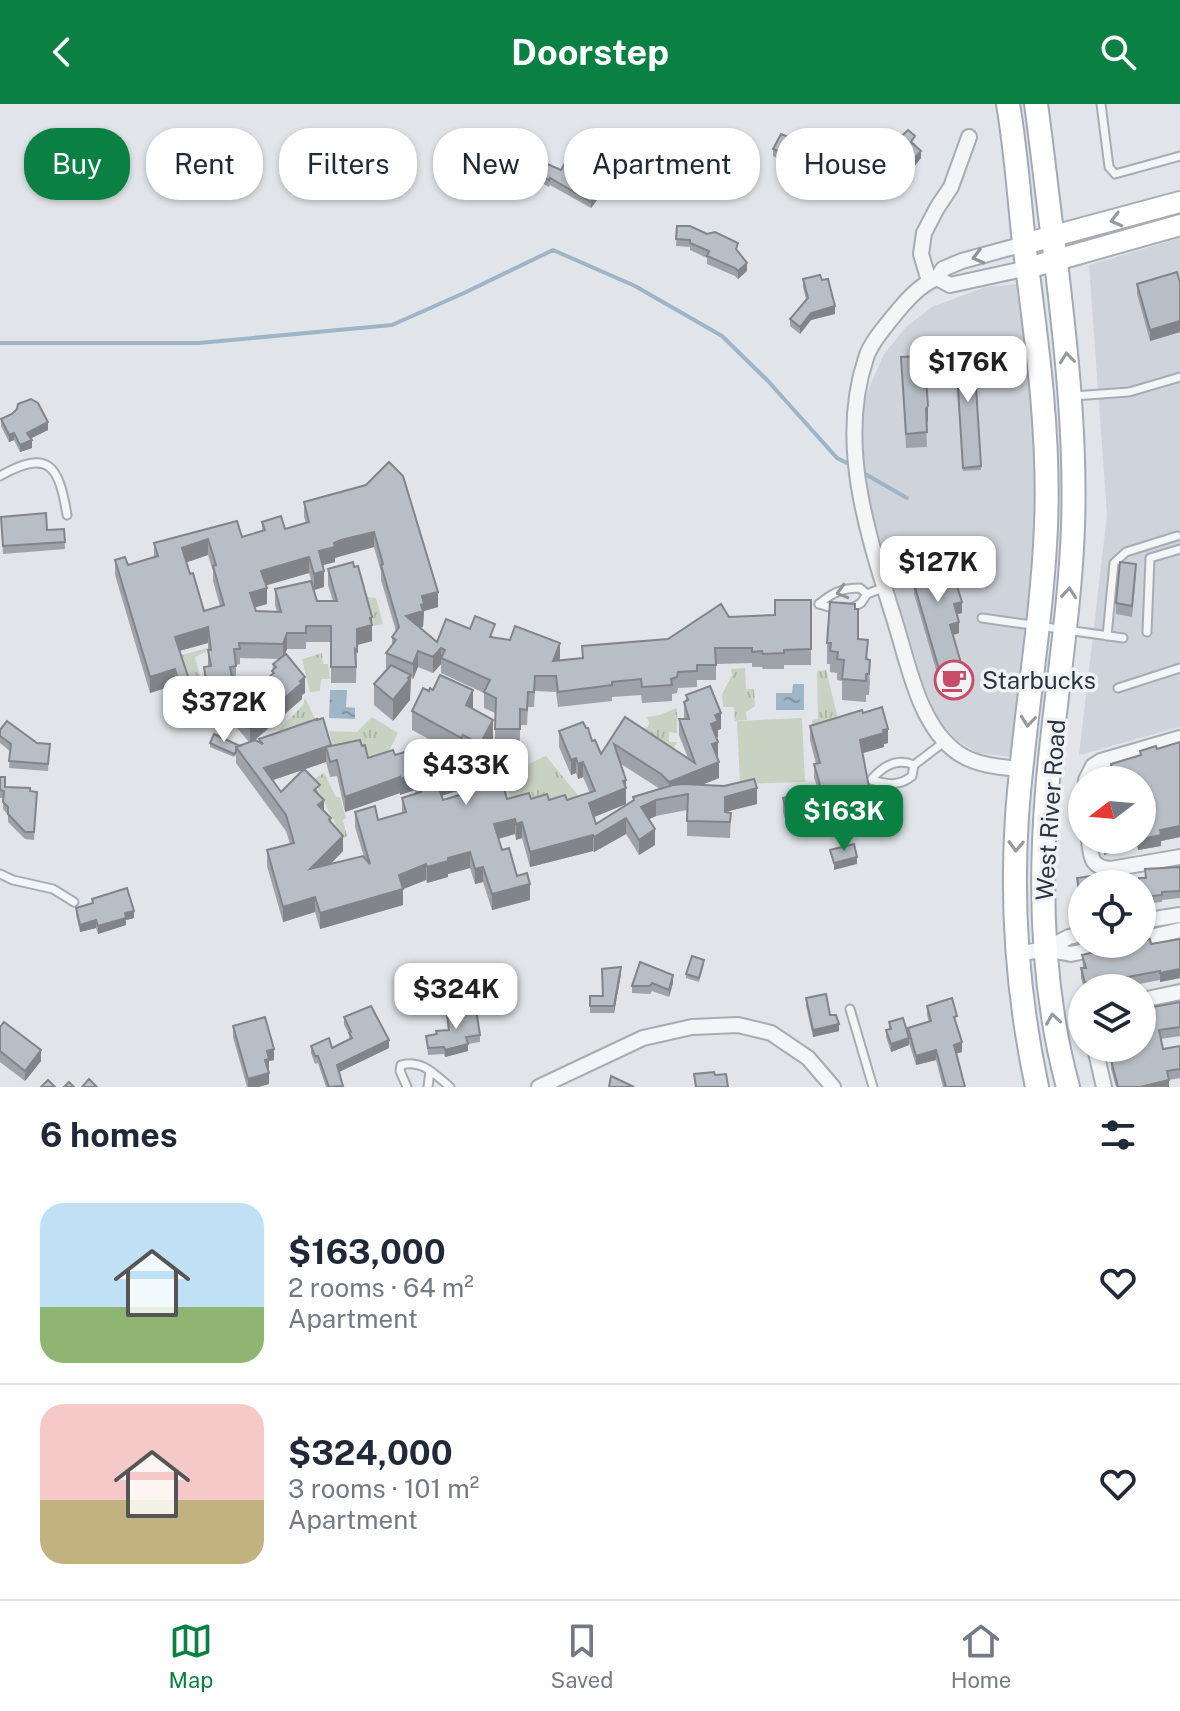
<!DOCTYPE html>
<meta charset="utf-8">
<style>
:root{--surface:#fff;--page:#f6f6f7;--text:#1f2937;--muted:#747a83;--line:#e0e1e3;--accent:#0b8043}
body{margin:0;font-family:"Public Sans",sans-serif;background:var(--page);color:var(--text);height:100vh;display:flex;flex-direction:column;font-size:30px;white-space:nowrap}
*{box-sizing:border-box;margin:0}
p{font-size:26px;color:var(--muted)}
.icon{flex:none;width:44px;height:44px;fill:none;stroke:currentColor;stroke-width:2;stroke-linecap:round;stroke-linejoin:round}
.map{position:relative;height:983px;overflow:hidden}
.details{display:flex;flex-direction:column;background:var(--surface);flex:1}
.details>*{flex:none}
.top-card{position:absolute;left:24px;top:24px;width:1132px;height:72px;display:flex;gap:16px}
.needle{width:52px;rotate:254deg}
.tools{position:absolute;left:1068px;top:662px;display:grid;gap:16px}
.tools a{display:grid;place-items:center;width:88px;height:88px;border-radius:50%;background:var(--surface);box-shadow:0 2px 6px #0004;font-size:40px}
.price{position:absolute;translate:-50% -68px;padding:0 18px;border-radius:16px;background:#fff;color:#222;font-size:26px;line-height:52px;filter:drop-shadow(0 2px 4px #0008)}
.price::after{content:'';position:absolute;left:50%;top:48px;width:24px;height:18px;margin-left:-12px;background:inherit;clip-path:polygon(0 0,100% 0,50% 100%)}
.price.on{background:var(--accent);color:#fff}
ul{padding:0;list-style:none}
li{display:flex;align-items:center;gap:24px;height:200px;padding:0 40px}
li+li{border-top:2px solid var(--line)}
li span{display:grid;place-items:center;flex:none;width:224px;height:160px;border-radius:24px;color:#555}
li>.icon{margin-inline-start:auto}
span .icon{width:96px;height:96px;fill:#fffc;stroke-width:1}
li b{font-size:34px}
h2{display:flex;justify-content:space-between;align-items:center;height:96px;padding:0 40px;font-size:34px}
.pill{padding:0 28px;border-radius:32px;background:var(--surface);box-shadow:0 2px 6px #0004;font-size:28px;line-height:72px}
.pill.on{background:var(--accent);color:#fff}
header{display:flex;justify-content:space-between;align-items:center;height:104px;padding:0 40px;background:var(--accent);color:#fff;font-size:36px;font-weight:700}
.dock{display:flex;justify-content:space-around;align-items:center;height:112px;border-top:2px solid var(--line);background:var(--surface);font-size:22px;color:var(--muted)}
.dock a{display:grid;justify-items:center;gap:4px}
.dock .on{color:var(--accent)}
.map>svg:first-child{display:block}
.built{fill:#cfd4da}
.grass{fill:url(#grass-tufts)}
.garden{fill:#c8d2c2}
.water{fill:url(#water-ripples)}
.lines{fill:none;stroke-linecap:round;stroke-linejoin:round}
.stream{stroke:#9eb5c7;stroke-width:4}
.service-casing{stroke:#a6acb3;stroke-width:11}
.minor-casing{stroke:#a6acb3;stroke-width:18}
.secondary-casing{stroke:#a6acb3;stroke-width:24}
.primary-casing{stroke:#a1aab4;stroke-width:26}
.service{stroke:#f3f5f7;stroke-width:7}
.minor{stroke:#f3f5f7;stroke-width:14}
.secondary{stroke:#fff;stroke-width:20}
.primary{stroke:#fff;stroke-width:22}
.wall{fill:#9ea3a9;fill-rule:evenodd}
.shaded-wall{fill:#81858a}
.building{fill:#b8bec5;stroke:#81858a;stroke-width:2;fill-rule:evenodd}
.oneway{stroke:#949a9f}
.oneway2{stroke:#8e949b}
.labels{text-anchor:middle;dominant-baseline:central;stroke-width:7;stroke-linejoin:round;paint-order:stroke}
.poi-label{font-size:24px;fill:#2a343f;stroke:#f0f3f6;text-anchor:start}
.street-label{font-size:24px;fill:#2a343f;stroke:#f0f3f6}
</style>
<header><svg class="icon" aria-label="back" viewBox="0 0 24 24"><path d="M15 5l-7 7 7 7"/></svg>Doorstep<svg class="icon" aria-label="search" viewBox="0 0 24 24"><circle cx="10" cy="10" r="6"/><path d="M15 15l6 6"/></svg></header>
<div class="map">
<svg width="1180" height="983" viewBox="0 0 1180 983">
<defs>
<pattern id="grass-tufts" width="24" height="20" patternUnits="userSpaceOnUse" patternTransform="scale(2)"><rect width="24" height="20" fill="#c8d2c2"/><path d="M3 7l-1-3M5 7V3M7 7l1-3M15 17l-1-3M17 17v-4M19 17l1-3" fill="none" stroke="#acb5a8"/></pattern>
<pattern id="water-ripples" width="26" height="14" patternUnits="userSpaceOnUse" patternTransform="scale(2)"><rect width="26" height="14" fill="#9eb5c7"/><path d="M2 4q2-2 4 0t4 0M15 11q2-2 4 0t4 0" fill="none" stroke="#8194a3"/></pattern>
</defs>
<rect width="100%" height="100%" fill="#e1e5e9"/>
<g class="built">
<path d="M1180,134V623L1079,651L1107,411L1089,161Z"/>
<path d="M1019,180L1033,295L1036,391L1033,466L1012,653L978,649L956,636L937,614L922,577L873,412L861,351L859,324L868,286L884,250L907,222L932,203L985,183Z"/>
</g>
<g class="grass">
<path d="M362,492L376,494L383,520L373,522L368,515Z"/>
<path d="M207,544L209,546L195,553L201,576L189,583L179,552Z"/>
<path d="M322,549L323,560H328L330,575H321L320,587L310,588L302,555Z"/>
<path d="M745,564L746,585H754L755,602L746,608L747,616L735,617L734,603H723L722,590L732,571L731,565Z"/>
<path d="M826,566L838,615L812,622V616L818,615L817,567Z"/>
<path d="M305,594L318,621L264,641L303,601Z"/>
<path d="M677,604V629L669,628V638H677L672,647L641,625L648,623L649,619L647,613L659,611Z"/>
<path d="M372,613L398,629L382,661L335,653L329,627L357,628Z"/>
<path d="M546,652L586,701L509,695L508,680L500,673Z"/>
<path d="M324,669L336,693H340L346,714L343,716L347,732L343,735L313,676Z"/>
</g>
<path class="garden" d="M802,614L805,678L740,680L737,617Z"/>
<g class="water">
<path d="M793,580H804V606H776V589H792Z"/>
<path d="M330,586H347L346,603L355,604V615L329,614Z"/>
</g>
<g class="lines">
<g class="stream">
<path d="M0,239H199L392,221L464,189L553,146L635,182L722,232L768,277L837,354L853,362"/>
<path d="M860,367L907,394"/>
</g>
<defs>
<g id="service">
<path d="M1101,0L1109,63L1115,70L1180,52"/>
<path d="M1073,292L1129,288L1180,273"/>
<path d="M0,372C49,344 59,362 67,411"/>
<path d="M819,500L838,506L852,504L861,499L867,490L885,483"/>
<path d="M819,500C832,489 842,484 860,484L867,490"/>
<path d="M982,514L1123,534"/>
<path d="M1147,528L1150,454L1180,445"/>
<path d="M1107,532L1114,459L1126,448L1177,432"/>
<path d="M1118,584L1180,564"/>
<path d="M914,661C896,653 882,663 871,676C886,680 899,683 912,672L914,661L944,638"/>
<path d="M0,770L13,776L53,785L74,798"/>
<path d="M850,905L873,983"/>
<path d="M407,983L400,967L401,961C422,955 434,970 450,983"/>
<path d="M428,983L430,967"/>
</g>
<g id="minor">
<path d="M937,174L950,181L1028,164"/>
<path d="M929,177L921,150L924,129L937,104L951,83L969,33"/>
<path d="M1022,665C1000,663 978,662 958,649C920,623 909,563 896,521C870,436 836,343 866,254C870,240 883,225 892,214C904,199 919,181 937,174L943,165L962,157L1024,140"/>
<path d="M1086,676L1093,662L1101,657L1180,634"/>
<path d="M1089,736C1091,753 1091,764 1111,765L1180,753"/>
<path d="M1142,817L1180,811"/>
<path d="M1142,835L1180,826"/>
<path d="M1045,845L1071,850L1117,840"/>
<path d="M1018,850L1045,845L1069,833L1082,830"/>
<path d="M1142,896L1180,888"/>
<path d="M1095,944L1104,983"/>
<path d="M539,983L643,934L692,923L738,921L771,929L808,954L833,983"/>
</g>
<g id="secondary">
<path d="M1024,140L1180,98"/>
<path d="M1028,164L1180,121"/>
</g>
<g id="primary">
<path d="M1008,0C1016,46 1019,92 1024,139C1036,233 1050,327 1046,422C1042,519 1024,615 1017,712C1011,803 1018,894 1037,983"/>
<path d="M1036,0C1043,50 1048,100 1055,150C1066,241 1076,331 1073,422C1070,511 1054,599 1047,688C1039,787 1042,887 1068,983"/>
</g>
</defs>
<use href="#service" class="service-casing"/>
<use href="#minor" class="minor-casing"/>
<use href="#secondary" class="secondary-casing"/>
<use href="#primary" class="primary-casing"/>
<use href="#service" class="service"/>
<use href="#minor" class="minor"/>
<use href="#secondary" class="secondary"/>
<use href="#primary" class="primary"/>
</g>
<g class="wall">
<path d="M895,38L915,39L914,41L921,54L913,64L900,52V50L895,45Z"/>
<path d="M773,45L807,48L800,66L773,52Z"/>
<path d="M570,63L600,78L595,88L597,96L591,104L550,81L549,83L533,74V67L561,66Z"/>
<path d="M677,122L738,146V148L747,167L738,175L735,172L707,160V154L690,146V143L676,142Z"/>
<path d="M803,175L835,210L811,216L800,230L790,222V215L806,195L803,183Z"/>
<path d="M1180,178V228L1150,237L1137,190V180Z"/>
<path d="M973,236L981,366L963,367L955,237Z"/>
<path d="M901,253L928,317L926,319L927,343L906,344Z"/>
<path d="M1,315L48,326L30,335L32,344L20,348L14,336L9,338L1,322Z"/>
<path d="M366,381L438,503L424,507L423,523H420L437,538L470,525L560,554L559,557L582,555V542L668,535L729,513L775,511L811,496V561H784V565H763L762,563H752V559L716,560V576H697V583L678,584L677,589L672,590V597L642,599L641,591L612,593V597L558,603L556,588L535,587L534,603H528L527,621H520V641L495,640V609L484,604V589L441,569V560L433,569L418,563L413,575L411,574L410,596L393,617L374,601V580L387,565H386V549L392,542V533L396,527L381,476V468L374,443L335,454V458L323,461L324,483L314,486L309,469L266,481L267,500L254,503L256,507L277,508L275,501V485L317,497H333L328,481V465L372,513V537L357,541L356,579H331V538H306V545H287L285,550L305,589L302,591V595L254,637L259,638V635L331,642H362L368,654L411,651H431L457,687L441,692L443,696L469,688L468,669L507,695L567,696L590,689L583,673L578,675L576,669L571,671L559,643V627L592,637L601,650L625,613L688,654L679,631V615H684V598L686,597V591L721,625L718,626V633L716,634L719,674L701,681L757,700L725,708L731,709L730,734L687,732V706L656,712L648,715L655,741L639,751L626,730L594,748L593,747L530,763L522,734L516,736L515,730L498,735L502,746L530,796L492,806L483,778L475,780L470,764L448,770V773L427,779L426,776L403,785V801L320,825L315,808L283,818L267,762V746L290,740L286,727L236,659V651L234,653L210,643V639L240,642L249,638L232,618V616L221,618V616L210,620L204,578V563L208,562V539L179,547L199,606V622L188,624L175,581L150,589L115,471V456L128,461L154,453V439L242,433L262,427V418L285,425L306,419L304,413V398ZM208,451L213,467V477L220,502L204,507L186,458ZM240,554L279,555L273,560L272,570L237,599L233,578L236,577V561L240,560ZM326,658L330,673L337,672L345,708L400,689V691L415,686L416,690L402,694V709L378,716L355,708V723L364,753L330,760L343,747L331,718L324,707L320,691L305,665ZM621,660L660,685L633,693V696L596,720L594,713L626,700V676ZM303,666L281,688L273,676Z"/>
<path d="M1,413L47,426L64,425L65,445L3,450Z"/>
<path d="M911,444L962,509L957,510L959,529L953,531L963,577L941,583L914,490V480L918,478L911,454Z"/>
<path d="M1136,471L1132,513L1116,510V499Z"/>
<path d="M855,505L858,535L868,555L870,577L869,591H866V598L842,596V577L837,576V569L830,568V560H827V539Z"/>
<path d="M473,605L493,634L480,659L463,650L461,652L412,626V607Z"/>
<path d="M863,609L888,639L884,640V643L862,649L869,696L786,718L783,708V694L818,685L814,674V660H816L810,636V622Z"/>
<path d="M0,626L37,639L50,640L48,667L9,664L10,647L0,639Z"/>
<path d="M1180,638V733L1161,737V742L1138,746L1137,742L1104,751L1101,736H1142V676H1112L1111,660L1140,651V647L1157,645Z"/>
<path d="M0,673L5,683L37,688L34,736L25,735L8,718V711L3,705V694H0Z"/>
<path d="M1180,763V794L1162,796V798L1142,800V780H1139V774H1145V765Z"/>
<path d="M1077,774L1082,780V813L1077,785Z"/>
<path d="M92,795L134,814L126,816V821L98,830L96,824L80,828L76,811V804L92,799Z"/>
<path d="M1180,835V874L1160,878V876L1124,883V884H1084L1081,874V864H1083L1082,851Z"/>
<path d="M640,858L673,879L669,893L652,887L650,890L632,889V882Z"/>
<path d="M704,860L699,878L686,874V870Z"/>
<path d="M621,870L614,909H590V892H603Z"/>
<path d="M1179,889L1180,932L1161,935L1163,945L1180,942V974L1169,976V983H1116L1111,965V956L1117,955L1114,944H1142L1179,898Z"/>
<path d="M806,894L830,911L839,927L813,933L806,902Z"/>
<path d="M927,902L957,921L962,948L956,950L965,983H943L936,956L916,961L909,939V941L891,948L886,933V926L889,925V918L908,928V924L929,918L927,911Z"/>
<path d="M447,910L480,931V938L468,940V947L445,953L444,950L428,951L426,932L448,926Z"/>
<path d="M344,913L389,944L339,968L343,983H326L318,959L315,960L311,949V942L332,944L349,936V930L344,921Z"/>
<path d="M233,922L274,956L269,957V980L258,983H247L233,933Z"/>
<path d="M0,923L41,957L25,977L0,958Z"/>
</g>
<g class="shaded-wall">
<path d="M807,41V48L800,66V58Z"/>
<path d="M921,47V54L913,64V56Z"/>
<path d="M600,71V78L592,94V87Z"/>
<path d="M597,89V96L591,104V98Z"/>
<path d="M747,159V167L738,175V167Z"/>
<path d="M835,202V210L811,216L800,230V223L811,209Z"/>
<path d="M1180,217V228L1150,237V226Z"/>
<path d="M928,302V317L926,320V305Z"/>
<path d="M48,318V326L27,336V329Z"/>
<path d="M14,329V336L9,338V331Z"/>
<path d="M32,336V344L20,348V341Z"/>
<path d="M374,428V443L341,452L335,454V458L319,462V447L334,439Z"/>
<path d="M208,435V451L182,460V444Z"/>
<path d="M309,453V469L261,483V467Z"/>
<path d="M324,467V483L314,486V470Z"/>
<path d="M267,484V500L250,505V489Z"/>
<path d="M438,488V503L424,507L423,523L406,527V512L422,492Z"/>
<path d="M962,498V509L954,511V500Z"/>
<path d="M372,513V537L357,541V525Z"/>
<path d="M959,518V529L950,532V521Z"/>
<path d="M208,523V539L175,548V533Z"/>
<path d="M287,529V545L283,555V540Z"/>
<path d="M560,539V554L553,573V557Z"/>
<path d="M441,544V560L433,569V553Z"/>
<path d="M418,547V563L413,575V560Z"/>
<path d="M175,565V581L150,589V573Z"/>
<path d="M963,566V577L941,583V572Z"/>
<path d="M411,571L410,596L393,617V596Z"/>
<path d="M305,573V589L302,591V595L250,640V624Z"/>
<path d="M473,586V605L466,601Z"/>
<path d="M222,600L221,616L210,620V604Z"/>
<path d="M721,609V625L718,626V633L711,636V620L715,611Z"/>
<path d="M493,616V634L480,659V640Z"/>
<path d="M888,625V639L884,640V643L860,650V636Z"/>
<path d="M463,631V650L461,652V634Z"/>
<path d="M718,638V653L712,640Z"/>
<path d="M331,641V656L326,643V658L264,679V664Z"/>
<path d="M576,654V669L571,671V656Z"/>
<path d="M583,658V673L578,675V660Z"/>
<path d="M719,658V674L669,694V678Z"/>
<path d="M415,670V686L400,691V675Z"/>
<path d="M457,671V687L437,693V678Z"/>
<path d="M400,673V689L345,708V693Z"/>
<path d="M626,676V700L589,715V699Z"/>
<path d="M869,683V696L786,718V704Z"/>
<path d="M757,684V700L725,708V693Z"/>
<path d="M324,696V711L318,701Z"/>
<path d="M656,696V712L641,719V703Z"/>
<path d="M626,714V730L594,748V733Z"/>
<path d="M515,715V730L494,736V720Z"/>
<path d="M522,718V734L516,736V720Z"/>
<path d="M1180,722V733L1161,737V742L1138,746V736H1142V735L1160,726Z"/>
<path d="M655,725V741L639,751V736Z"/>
<path d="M593,731V747L530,763V748Z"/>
<path d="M343,732V747L310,781V765Z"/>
<path d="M1120,736H1137V742L1104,751V740Z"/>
<path d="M470,748V764L448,770V773L427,779V763L448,754Z"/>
<path d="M857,753V760L834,766V759Z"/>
<path d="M426,760V776L401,786L403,785V801L320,825V809Z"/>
<path d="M483,763V778L475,780V765Z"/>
<path d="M530,780V796L492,806V790Z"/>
<path d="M315,793V808L283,818V803Z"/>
<path d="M134,807V814L126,816V821L98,830V822L125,809Z"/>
<path d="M96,816V824L80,828V821Z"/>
<path d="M621,863V870L614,909V902Z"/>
<path d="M1180,865V874L1160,878V869Z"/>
<path d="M673,871V879L669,893V886Z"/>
<path d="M1090,878V884H1085V879Z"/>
<path d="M1124,878V884H1105Z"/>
<path d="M839,920V927L813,933V926Z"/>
<path d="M909,934V941L891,948V940Z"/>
<path d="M389,936V944L337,969V961Z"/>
<path d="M962,938V948L954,950V941Z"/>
<path d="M468,940V947L445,953V946Z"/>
<path d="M274,945V956L269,957V966L265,967L267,947Z"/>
<path d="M41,946V957L25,977V967Z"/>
<path d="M936,946V956L916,961V952Z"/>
<path d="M269,969V980L258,983H248V975Z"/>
<path d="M1169,976V983H1140Z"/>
</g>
<g class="building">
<path d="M908,26L915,32L911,38L921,47L913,56L900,45L901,44L895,38Z"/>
<path d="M781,30L807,41L800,58L773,45Z"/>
<path d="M538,56L561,66L565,59L570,63L573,57L600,71L592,87L597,89L591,98L550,74L549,76L533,67Z"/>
<path d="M677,122H690L707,130L715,128L738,139L736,145L747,159L738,167L735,164L707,152L709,147L690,139V136L676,135Z"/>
<path d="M1177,168L1180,178V217L1150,226L1137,180Z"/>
<path d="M820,171L822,176L828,175L835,202L811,209L800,223L790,215L808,194L803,175Z"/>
<path d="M973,236L981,362L963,364L955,237Z"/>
<path d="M922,252L923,271L926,274L928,302L926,305L927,328L906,330L901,253Z"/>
<path d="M31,295L38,299L48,318L27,329L32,336L20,341L14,329L9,331L1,315L12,310L17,305L18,300Z"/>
<path d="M389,358L403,372L438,488L422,492L424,500L421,501L423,507L406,512L437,538L446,515L470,525L475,512L495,520L490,533L510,536L515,522L560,539L553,557L583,554L582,542L668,535L721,500L729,513L775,511V496H811V545L784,546V549L763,550L762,547L752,548V544H715L716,561H697V567L678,568L677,573L671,575L672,581L642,583L641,575L612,578V581L558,588L556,572H535L534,588H528L527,606L520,605V625H495L496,594L484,588L490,576L441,554L445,546L441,544L433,553L418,547L413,560L386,549L396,536L392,533L399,523L381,461L383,460L374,428L341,436L334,439L335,443L319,447L324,467L314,470L309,453L261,467L267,484L250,489L256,507L281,508L275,485L311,477L317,497H337L328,465L353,458L354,463L358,462L372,513L370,514L372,521L357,525V547L355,545L356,563H331V522H306V529H287L283,540L239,539L240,545H234L236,562L230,563L237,599L274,569L272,567L276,563L273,560L286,550L305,573L300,577L302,579L250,624L232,603L236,600L221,603L222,600L210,604L204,563L211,562L208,546H211L208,523L175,533L199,606L188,608L175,565L150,573L115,456L125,453L128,461L158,452L154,439L237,417L242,433L265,426L262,418L281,412L285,425L309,418L304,398L366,381ZM208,435L216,461L213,462L224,501L204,507L193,469L190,470L182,444Z"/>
<path d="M46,409L47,426L64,425L65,438L3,442L1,413Z"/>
<path d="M938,435L949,468L952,467L962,498L954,500L959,518L950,521L963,566L941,572L914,480L921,477L911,444Z"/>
<path d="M1120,458L1136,460L1132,502L1116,499Z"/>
<path d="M830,498L855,500V505H858V535L868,536L866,555L870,556L869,570H866V577L842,575L844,556L837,555L838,548L830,547L831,539H827Z"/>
<path d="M391,561L411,571L408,574L410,575L393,596L374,580Z"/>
<path d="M440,571L473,586L466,601L493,616L480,640L463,631L461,634L412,607L423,584L429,587L430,584L433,586Z"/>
<path d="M710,582L721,609L715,611L718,617L711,620L718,638L712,640L719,658L669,678L661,670L614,640L626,676L623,677L626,684L589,699L596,720L634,696L633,693L673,681L683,680L724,682L754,675L757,684L725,693V708L731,709L730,718L687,717L688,690L656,696L641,703L655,725L639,736L626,714L594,733L593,731L530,748L522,718L516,720L515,715L494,720L502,746L509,744L517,772L527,769L530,780L492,790L483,763L475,765L470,748L448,754V757L427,763L426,760L399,771L403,785L320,809L315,793L283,803L267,746L294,739L286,711L236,643L255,636L263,640L259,635L317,615V616L323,614L331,641L264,664L281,688L304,665L320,681L314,686L324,696L318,701L331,714L329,716L343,732L310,765L363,752L370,760L355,708L375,702L378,716L406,708L402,694L421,688L415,670L400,675V673L345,693L337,656L330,658L326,643L360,636L362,642L365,641L368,654L393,646L395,651L411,646L408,651L426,646H430L431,651L448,646L457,671L437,678L443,696L473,687L468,669L497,660L507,695L529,689L531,695L547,690L549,696L565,691L567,696L595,687L583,658L578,660L576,654L571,656L559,627L583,618L586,624H588L592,637L595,636L601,650L625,613L695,659L679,615H689L684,598L688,596L686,591Z"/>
<path d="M882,603L888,625L883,626L884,629L860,636L869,683L786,704L783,694L821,684L814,660L820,659L810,622L862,606L863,609Z"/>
<path d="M7,617L37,639L50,640L48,660L9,657L11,640L0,632V626Z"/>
<path d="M214,630L240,642L236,643V648L234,650L210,639Z"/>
<path d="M1180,638V722L1160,726L1161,731L1142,735V676H1114L1111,660L1141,651L1140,647L1156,642L1157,645Z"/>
<path d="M0,673H5V683L30,684V687L37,688L34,728H25L8,710V703L3,698L4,687L0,686Z"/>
<path d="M1103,736H1120L1104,740Z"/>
<path d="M854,740L857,753L834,759L830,746Z"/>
<path d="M1180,763V787L1162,788V791L1142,793V780H1139V774H1146L1145,765Z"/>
<path d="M1111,769L1113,780H1082V803L1077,774Z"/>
<path d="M127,784L134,807L125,809L126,814L98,822L96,816L80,821L76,804L93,799L92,795Z"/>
<path d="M1150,835L1151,840L1180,835V865L1160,869V867L1122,874L1124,878L1105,884H1091L1090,878L1085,879L1081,864H1086L1082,851L1128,840H1142V837Z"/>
<path d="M692,852L704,856L699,874L686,870Z"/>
<path d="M640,858L673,871L669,886L652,879L650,882H632Z"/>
<path d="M621,863L614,902H590V892H603L602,865Z"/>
<path d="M826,890L830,911H836L839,920L813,926L806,894Z"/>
<path d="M952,894L957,912L954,913L962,938L954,941L965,983H946L936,946L916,952L908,924L931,917L927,902Z"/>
<path d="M1180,898V923L1159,926L1163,945L1180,942V965L1167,967L1169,976L1140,983H1118L1111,956L1120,954L1116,944H1142V905Z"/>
<path d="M371,902L389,936L337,961L343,982L329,983L318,952H315L311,942L329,934L332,944L352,934L349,929L351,928L344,913Z"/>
<path d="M476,905L480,931L466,933L468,940L445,946L444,943L428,944L426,932L437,930L436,927L449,926L447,910Z"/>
<path d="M265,913L274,945L267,947L269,955L265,956L269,969L248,975L233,922Z"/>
<path d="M903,914L909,934L891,940L886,926L891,925L889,918Z"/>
<path d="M4,918L41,946L25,967L0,947V923Z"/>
<path d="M714,968L715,971L726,970L728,983H696L694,970Z"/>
<path d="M611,972L634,983H609Z"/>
<path d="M89,975L97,983H82Z"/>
<path d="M48,976L55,983H41Z"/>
<path d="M69,978L74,983H64Z"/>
</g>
<defs><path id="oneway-chevron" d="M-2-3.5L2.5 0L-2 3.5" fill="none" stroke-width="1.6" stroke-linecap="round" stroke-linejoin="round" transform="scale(2)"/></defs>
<g class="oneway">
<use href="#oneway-chevron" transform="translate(1116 116) rotate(165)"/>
<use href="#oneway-chevron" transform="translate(1067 254) rotate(-96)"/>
<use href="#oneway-chevron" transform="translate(1069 489) rotate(-85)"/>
<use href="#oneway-chevron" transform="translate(1028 617) rotate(96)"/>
<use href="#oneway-chevron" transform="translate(1016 742) rotate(92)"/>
<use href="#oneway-chevron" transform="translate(1053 915) rotate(-99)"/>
</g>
<g class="oneway2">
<use href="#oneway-chevron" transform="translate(978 153) rotate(165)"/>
<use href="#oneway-chevron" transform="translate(842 488) rotate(164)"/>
</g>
<defs>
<symbol id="cafe-ring" viewBox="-11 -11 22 22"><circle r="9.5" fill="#f0f3f6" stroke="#c74d6a" stroke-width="1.5"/><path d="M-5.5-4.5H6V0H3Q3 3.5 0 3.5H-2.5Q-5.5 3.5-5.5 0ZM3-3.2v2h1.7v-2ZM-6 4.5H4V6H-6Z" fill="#c74d6a"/></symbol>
</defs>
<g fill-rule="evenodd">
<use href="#cafe-ring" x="932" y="554" width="44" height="44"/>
</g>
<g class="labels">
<g class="poi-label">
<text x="982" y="576">Starbucks</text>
</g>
<g class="street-label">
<text transform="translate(1050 706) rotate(-86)">West River Road</text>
</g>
</g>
</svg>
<div class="tools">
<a><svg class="needle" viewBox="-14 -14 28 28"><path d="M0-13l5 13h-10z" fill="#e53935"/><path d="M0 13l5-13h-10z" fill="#747a83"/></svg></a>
<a><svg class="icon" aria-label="locate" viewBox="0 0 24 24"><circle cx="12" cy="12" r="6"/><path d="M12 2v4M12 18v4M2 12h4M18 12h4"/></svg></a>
<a><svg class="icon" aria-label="layers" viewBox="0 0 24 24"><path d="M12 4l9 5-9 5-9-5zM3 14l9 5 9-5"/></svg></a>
</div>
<b class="price" style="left:968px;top:300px">$176K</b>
<b class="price" style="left:938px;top:500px">$127K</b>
<b class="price" style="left:224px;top:640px">$372K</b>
<b class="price" style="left:466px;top:703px">$433K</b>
<b class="price on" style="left:844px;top:749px">$163K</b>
<b class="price" style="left:456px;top:927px">$324K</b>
<div class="top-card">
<a class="pill on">Buy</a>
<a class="pill">Rent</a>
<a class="pill">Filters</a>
<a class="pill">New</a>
<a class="pill">Apartment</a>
<a class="pill">House</a>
</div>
</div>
<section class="details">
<h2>6 homes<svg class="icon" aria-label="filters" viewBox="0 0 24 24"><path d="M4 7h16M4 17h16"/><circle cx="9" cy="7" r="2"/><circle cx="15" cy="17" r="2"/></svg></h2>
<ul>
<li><span style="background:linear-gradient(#bfe0f5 65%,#8fb573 0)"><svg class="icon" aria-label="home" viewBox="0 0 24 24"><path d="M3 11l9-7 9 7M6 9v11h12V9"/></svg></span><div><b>$163,000</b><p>2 rooms · 64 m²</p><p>Apartment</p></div><svg class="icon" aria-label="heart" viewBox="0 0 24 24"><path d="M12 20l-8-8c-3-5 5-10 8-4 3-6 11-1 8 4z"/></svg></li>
<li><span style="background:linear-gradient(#f6c9c9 60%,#c2b280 0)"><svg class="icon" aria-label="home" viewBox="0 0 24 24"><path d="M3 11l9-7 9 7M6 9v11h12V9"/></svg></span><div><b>$324,000</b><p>3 rooms · 101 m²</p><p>Apartment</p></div><svg class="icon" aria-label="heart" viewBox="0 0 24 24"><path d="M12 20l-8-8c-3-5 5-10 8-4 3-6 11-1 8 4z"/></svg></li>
</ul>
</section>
<nav class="dock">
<a class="on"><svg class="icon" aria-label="map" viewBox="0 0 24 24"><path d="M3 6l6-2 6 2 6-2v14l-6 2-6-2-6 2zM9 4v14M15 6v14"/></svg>Map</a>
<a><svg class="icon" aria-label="saved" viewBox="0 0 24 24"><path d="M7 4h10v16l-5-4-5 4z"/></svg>Saved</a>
<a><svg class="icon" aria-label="home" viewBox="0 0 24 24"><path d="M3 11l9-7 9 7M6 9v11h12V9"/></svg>Home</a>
</nav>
